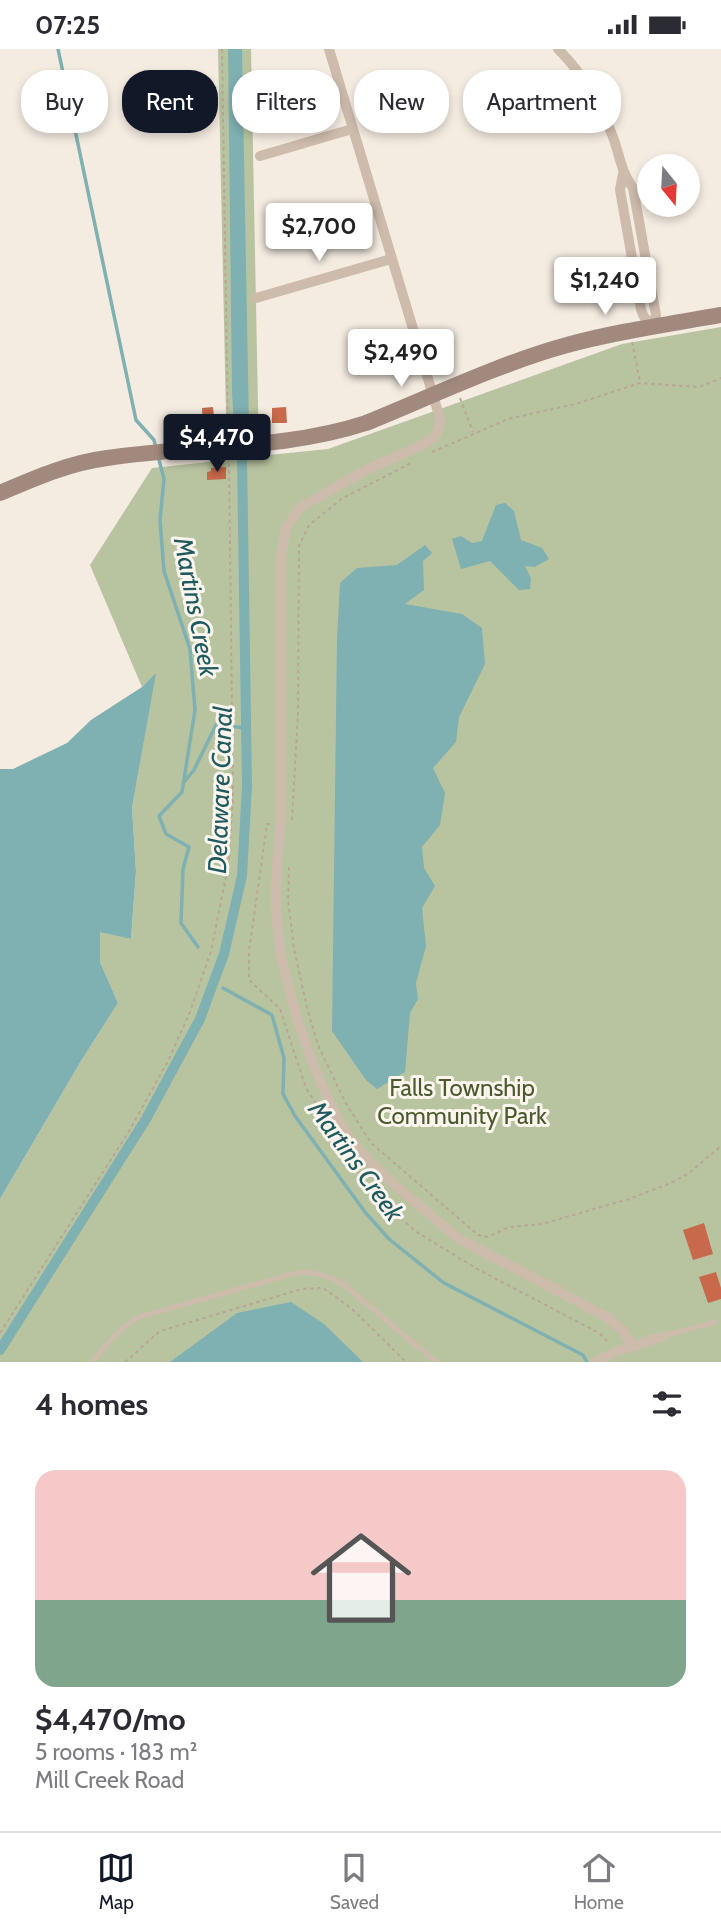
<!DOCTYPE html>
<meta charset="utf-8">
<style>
:root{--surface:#fff;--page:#f2f2f3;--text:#2b2b33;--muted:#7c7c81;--line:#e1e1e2;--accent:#111827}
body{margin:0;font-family:Cabin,sans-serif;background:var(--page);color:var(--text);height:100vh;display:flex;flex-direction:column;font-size:26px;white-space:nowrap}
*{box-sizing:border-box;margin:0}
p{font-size:23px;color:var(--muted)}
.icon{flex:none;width:38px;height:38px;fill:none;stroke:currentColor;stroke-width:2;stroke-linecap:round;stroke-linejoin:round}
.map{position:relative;height:1313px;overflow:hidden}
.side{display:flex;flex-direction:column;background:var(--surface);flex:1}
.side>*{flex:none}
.top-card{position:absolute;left:21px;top:21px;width:679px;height:63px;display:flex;gap:14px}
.needle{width:46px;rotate:162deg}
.buttons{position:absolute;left:637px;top:105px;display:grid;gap:14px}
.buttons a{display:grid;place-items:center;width:63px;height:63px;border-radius:50%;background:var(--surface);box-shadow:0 4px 10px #0003;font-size:35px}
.price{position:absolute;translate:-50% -60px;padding:0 16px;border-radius:7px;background:#fff;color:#222;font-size:23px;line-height:46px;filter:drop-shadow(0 2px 4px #0008)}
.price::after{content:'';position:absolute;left:50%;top:42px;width:21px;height:16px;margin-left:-10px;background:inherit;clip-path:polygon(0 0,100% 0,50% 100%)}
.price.on{background:var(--accent);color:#fff}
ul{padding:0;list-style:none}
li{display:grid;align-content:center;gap:14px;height:371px;padding:0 35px}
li+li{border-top:2px solid var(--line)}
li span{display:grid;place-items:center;height:217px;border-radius:21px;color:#555}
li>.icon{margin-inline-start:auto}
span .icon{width:126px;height:126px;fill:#fffc;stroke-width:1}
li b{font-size:30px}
h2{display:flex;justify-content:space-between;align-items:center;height:84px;padding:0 35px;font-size:30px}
.tag{padding:0 24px;border-radius:28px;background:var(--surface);box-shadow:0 4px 10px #0003;font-size:24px;line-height:63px}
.tag.on{background:var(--accent);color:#fff}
.status{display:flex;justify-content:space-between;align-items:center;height:49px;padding:0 35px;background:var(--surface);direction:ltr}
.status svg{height:19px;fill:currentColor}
.menu{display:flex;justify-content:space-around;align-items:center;height:98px;border-top:2px solid var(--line);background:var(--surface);font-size:19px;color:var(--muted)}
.menu a{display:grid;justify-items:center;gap:4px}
.menu .on{color:var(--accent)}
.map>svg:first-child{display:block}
.green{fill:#b8c4a0}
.water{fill:#7fb0b2}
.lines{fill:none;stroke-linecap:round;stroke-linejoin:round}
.stream{stroke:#7fb0b2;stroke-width:3.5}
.canal{stroke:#7fb0b2;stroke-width:10}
.building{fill:#c8694b}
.path{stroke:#b9a596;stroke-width:2;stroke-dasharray:3.5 3.5;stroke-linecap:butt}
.service{stroke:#cdbbac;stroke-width:5}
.minor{stroke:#cdbbac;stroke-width:10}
.secondary{stroke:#a18a7d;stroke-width:16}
.labels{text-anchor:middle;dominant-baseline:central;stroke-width:6;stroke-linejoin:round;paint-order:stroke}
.park-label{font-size:24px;fill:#4a5a2e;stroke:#fbf5ee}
.water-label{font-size:26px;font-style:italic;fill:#1f5a5e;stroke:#fbf5ee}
</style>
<div class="status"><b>07:25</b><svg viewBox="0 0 49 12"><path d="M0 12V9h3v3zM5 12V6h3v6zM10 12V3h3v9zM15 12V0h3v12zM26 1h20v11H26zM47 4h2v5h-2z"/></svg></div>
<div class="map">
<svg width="721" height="1313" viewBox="0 0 721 1313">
<rect width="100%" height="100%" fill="#f4ebe1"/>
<path class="green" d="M218,0H251L259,407L328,400L622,295L721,278V1313H0V1150L81,1012L118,954L100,913V882L131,890L136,822L132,759L155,626L142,638L90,516L152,419L227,411Z"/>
<g class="water">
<path d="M228,0H242L249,378L237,381L234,378L232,343Z"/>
<path d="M505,454L514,462L521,491L542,499L549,510L535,518L525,517L531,529L530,540L519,541L490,512L461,520L452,490L461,487L472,494L482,492L496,456Z"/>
<path d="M425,496L432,504L423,512L424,541L405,555L462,565L482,579L485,615L459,668L456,693L433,719L445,744L440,776L422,798L424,819L435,837L422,859L426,897L416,934L418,950L410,964L405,1023L377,1040L366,1031L332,982L337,589L340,534L357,519L397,516Z"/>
<path d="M156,624L132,759L136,822L131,890L100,883V913L118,954L81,1012L0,1150V720H13L67,694L91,671L142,638Z"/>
<path d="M291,1253L324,1275L363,1313H170L237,1264Z"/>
</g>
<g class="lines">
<g class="stream">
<path d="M58,0L136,371L154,391L156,399"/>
<path d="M158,407L164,430L160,471L164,522L190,600L195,661L182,743L159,767L166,785L189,798L183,820L181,874L198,898"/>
<path d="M184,733L194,721L216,676L247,679"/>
<path d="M223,939L272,966L284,1009L283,1045L295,1067L365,1163L389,1190L444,1234L583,1306L587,1313"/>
</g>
<path class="canal" d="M0,1301L146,1070L200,970L224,905L242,827L247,737L242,409"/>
</g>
<g class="building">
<path d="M213,358L215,378L203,379L202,359Z"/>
<path d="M286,358L287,374H272V359Z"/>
<path d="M226,418V430L207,431V423L211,422V419Z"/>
<path d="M704,1174L713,1205L693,1211L683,1181Z"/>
<path d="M716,1223L721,1239V1250L708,1254L699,1228Z"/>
</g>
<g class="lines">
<g class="path">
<path d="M222,0L228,384"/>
<path d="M632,293L640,333"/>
<path d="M460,349L473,383"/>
<path d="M229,382L234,378"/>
<path d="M432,403L508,370L579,354L640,334L699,338L721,329"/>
<path d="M292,771L298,664L299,497L309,476L343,449L411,414"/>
<path d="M270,775H267L249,902V931L280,960L306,1039L324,1067"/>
<path d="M289,818L288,851L294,900L308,963L318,996L345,1053L371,1094L478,1186L488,1188L509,1178L542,1175L629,1150L671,1134L689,1124L721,1097"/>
<path d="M347,1105L368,1138L415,1182L479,1221L599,1284L608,1293"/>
<path d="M0,1284L128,1084L168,1012L190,963L211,902L228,818L233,749L229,410"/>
<path d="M125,1313L160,1282L302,1240L323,1239L351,1259L406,1313"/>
</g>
<g class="service">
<path d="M663,1287L715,1273"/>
<path d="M92,1313C107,1296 121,1276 142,1267L296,1224C315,1222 326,1226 343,1235L436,1313"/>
</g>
<g class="minor">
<path d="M329,0L441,373L435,388L422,396L368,420L299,459L286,479L281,506V766L276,833V864L281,908L298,973L313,1015L337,1069L354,1095L381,1124L428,1164L458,1189L607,1268L622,1281L633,1296"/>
<path d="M558,0C581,23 599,52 611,83C620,104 619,119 633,139L656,266L651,278"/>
<path d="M260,107L352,80"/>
<path d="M623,125L620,141L641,260L643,266L651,278"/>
<path d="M256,249L391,210"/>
<path d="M595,1313L617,1302L663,1287"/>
</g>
<path class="secondary" d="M0,444C35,429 69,414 107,409C193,396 283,401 366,374C430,348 501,314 567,296C618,282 670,275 721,266"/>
</g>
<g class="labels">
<g class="park-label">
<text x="462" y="1038">Falls Township<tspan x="462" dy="28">Community Park</tspan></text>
</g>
<g class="water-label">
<text transform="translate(196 558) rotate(79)">Martins Creek</text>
<text transform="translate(220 741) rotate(-88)">Delaware Canal</text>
<text transform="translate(356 1112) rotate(54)">Martins Creek</text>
</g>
</g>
</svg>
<div class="buttons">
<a><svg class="needle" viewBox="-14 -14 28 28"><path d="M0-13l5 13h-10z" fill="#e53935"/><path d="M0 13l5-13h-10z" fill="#7c7c81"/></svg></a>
</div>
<b class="price" style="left:319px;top:214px">$2,700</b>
<b class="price" style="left:605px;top:268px">$1,240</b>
<b class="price" style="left:401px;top:340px">$2,490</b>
<b class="price on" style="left:217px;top:425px">$4,470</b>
<div class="top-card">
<a class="tag">Buy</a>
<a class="tag on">Rent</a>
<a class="tag">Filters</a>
<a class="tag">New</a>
<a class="tag">Apartment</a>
</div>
</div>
<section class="side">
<h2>4 homes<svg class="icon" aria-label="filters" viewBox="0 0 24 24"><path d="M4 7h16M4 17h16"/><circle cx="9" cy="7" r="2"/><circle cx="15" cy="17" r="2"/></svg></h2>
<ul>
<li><span style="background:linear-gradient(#f6c9c9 60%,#7fa58c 0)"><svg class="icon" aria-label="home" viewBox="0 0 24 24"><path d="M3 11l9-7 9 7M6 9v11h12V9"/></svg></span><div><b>$4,470/mo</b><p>5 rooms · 183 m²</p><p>Mill Creek Road</p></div></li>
</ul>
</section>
<nav class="menu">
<a class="on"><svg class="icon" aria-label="map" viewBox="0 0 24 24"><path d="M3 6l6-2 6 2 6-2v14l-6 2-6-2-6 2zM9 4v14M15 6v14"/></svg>Map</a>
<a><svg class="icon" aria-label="saved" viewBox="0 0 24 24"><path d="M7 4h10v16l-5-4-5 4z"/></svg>Saved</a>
<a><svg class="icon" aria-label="home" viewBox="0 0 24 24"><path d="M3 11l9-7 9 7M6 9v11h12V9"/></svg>Home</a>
</nav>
